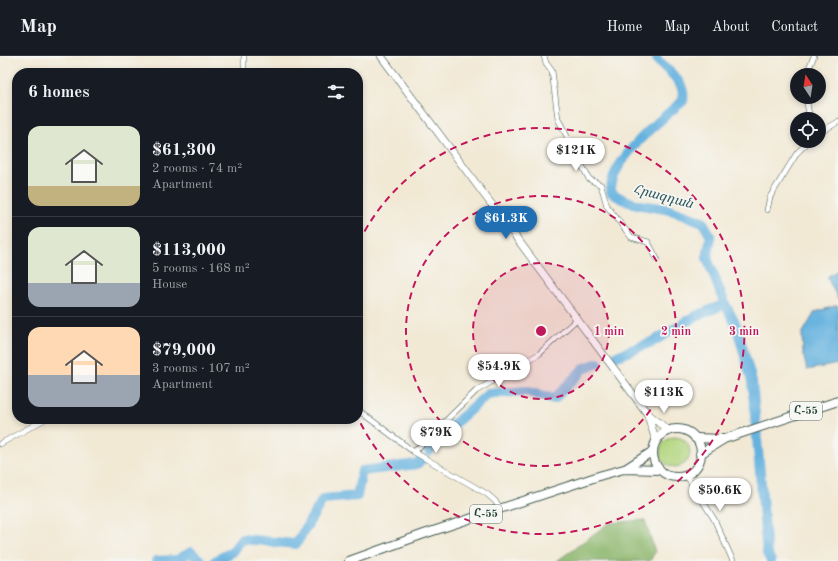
<!DOCTYPE html>
<meta charset="utf-8">
<style>
:root{--surface:#171b24;--page:#242831;--text:#f1f3f6;--muted:#9ea1a6;--line:#363941;--accent:#1f6fb2}
body{margin:0;font-family:"Old Standard TT","Noto Serif Armenian",serif;background:var(--page);color:var(--text);height:100vh;display:flex;flex-direction:column;font-size:15px;white-space:nowrap}
*{box-sizing:border-box;margin:0}
p{font-size:13px;color:var(--muted)}
.icon{flex:none;width:22px;height:22px;fill:none;stroke:currentColor;stroke-width:2;stroke-linecap:round;stroke-linejoin:round}
.map{position:relative;flex:1;overflow:hidden}
.details{position:absolute;left:12px;top:12px;width:351px;height:356px;display:flex;flex-direction:column;background:var(--surface);border-radius:16px;box-shadow:0 2px 6px #0003}
.details>*{flex:none}
.needle{width:26px;rotate:348deg}
.tools{position:absolute;left:790px;top:12px;display:grid;gap:8px}
.tools a{display:grid;place-items:center;width:36px;height:36px;border-radius:50%;background:var(--surface);box-shadow:0 2px 6px #0003;font-size:20px}
.price{position:absolute;translate:-50% -34px;padding:0 9px;border-radius:14px;background:#fff;color:#222;font-size:13px;line-height:26px;filter:drop-shadow(0 1px 2px #0008)}
.price::after{content:'';position:absolute;left:50%;top:24px;width:12px;height:9px;margin-left:-6px;background:inherit;clip-path:polygon(0 0,100% 0,50% 100%)}
.price.on{background:var(--accent);color:#fff}
ul{padding:0;list-style:none}
li{display:flex;align-items:center;gap:12px;height:100px;padding:0 16px}
li+li{border-top:1px solid var(--line)}
li span{display:grid;place-items:center;flex:none;width:112px;height:80px;border-radius:12px;color:#555}
li>.icon{margin-inline-start:auto}
span .icon{width:48px;height:48px;fill:#fffc;stroke-width:1}
li b{font-size:17px}
h2{display:flex;justify-content:space-between;align-items:center;height:48px;padding:0 16px;font-size:17px}
header{display:flex;align-items:center;gap:24px;box-sizing:border-box;height:56px;padding:0 20px;background:var(--surface);border-bottom:1px solid var(--line)}
header strong{font-size:19px}
nav{display:flex;gap:22px;margin-inline-start:auto;font-size:14px}
.map>svg:first-child{display:block}
.green{fill:#b3d67f;stroke:#698a5a}
.forest{fill:#8eb76e;stroke:#567a51}
.water{fill:#66b2df;stroke:#42788a}
.lines{fill:none;stroke-linecap:round;stroke-linejoin:round}
.river{stroke:#66b2df;stroke-width:10}
.minor-casing{stroke:#3f574c;stroke-width:6}
.secondary-casing{stroke:#3f574c;stroke-width:8}
.primary-casing{stroke:#3f574c;stroke-width:10}
.minor{stroke:#fff;stroke-width:5}
.secondary{stroke:#fff;stroke-width:7}
.primary{stroke:#fff;stroke-width:8}
.ring{fill:none;stroke:#c2185b;stroke-width:2;stroke-dasharray:7 5}
.labels{text-anchor:middle;dominant-baseline:central;stroke-width:3.5;stroke-linejoin:round;paint-order:stroke}
.shield{fill:#f6f6f2;stroke:#60746d;stroke-width:1}
.shield-label{font-size:11px;font-weight:bold;fill:#1f3d34}
.water-label{font-size:13px;font-style:italic;fill:#315a5f;stroke:#f6f6f2}
.centre{fill:#c2185b;stroke:#f6f6f2;stroke-width:2}
.ring-label{font-size:12px;text-anchor:middle;font-weight:bold;fill:#c2185b;stroke:#f6f6f2;stroke-width:3.5;stroke-linejoin:round;paint-order:stroke}
</style>
<header>
<strong>Map</strong>
<nav><a>Home</a><a>Map</a><a>About</a><a>Contact</a></nav>
</header>
<div class="map">
<svg width="838" height="505" viewBox="0 0 838 505">
<rect width="100%" height="100%" fill="#f6f6f2"/>
<filter id="ink" filterUnits="userSpaceOnUse"><feTurbulence type="fractalNoise" baseFrequency=".025" numOctaves="2"/><feDisplacementMap in="SourceGraphic" scale="8" xChannelSelector="R" yChannelSelector="G"/><feConvolveMatrix kernelMatrix="1 2 1 2 8 2 1 2 1" color-interpolation-filters="sRGB"/></filter>
<filter id="wash" filterUnits="userSpaceOnUse"><feTurbulence type="fractalNoise" baseFrequency=".012" numOctaves="4" result="noise"/><feDisplacementMap in="SourceGraphic" scale="16" xChannelSelector="R" yChannelSelector="G"/><feGaussianBlur stdDeviation="0.9" result="paint"/><feColorMatrix in="noise" values="0 0 0 0 0 0 0 0 0 0 0 0 0 0 0 0 0 1.4 0 .05"/><feComposite in="paint" operator="in"/></filter>
<g filter="url(#wash)">
<rect width="100%" height="100%" fill="#f2e9d5"/>
<circle class="green" cx="675" cy="396" r="15"/>
<path class="forest" d="M645,464L655,496L650,505H557L609,467Z"/>
<g class="water">
<path d="M838,214V243L827,221Z"/>
<path d="M838,249V308L807,314L803,298L802,278L815,256Z"/>
</g>
<g class="lines">
<g class="river">
<path d="M656,0L658,5C670,17 686,26 683,45C661,63 609,105 611,136C631,151 647,149 670,154C681,157 692,162 703,166L711,181L707,202L725,248L736,269L752,325L767,497L771,505"/>
<path d="M617,300L654,285L696,260L725,248"/>
<path d="M429,395L446,375L488,338L526,335L554,343L583,313L598,307"/>
<path d="M156,505L177,504L191,496L201,505"/>
<path d="M215,505L232,496L242,483L296,488L323,443L357,440L362,415L417,408L421,404"/>
</g>
</g>
</g>
<g filter="url(#ink)">
<g class="lines">
<defs>
<g id="minor">
<path d="M544,0L546,7L552,15L558,63L589,123L601,129L607,150L631,181L648,186L657,203"/>
<path d="M244,17V0"/>
<path d="M806,19L814,0"/>
<path d="M806,41L809,59L813,63"/>
<path d="M819,77L838,66"/>
<path d="M767,154L770,141L797,97L809,85"/>
<path d="M358,354L414,396L487,438L495,445L500,453"/>
<path d="M0,388L45,363"/>
<path d="M414,396L476,335L539,298L577,263"/>
<path d="M686,419L714,463L733,505"/>
</g>
<g id="secondary">
<path d="M381,0L647,357L669,375"/>
<path d="M647,357L656,385"/>
</g>
<g id="primary">
<circle cx="677" cy="397" r="24"/>
<path d="M695,382L723,383"/>
<path d="M700,398L724,383L838,345"/>
<path d="M625,413L653,395"/>
<path d="M349,505L424,478L602,419L624,413L660,414"/>
</g>
</defs>
<use href="#minor" class="minor-casing"/>
<use href="#secondary" class="secondary-casing"/>
<use href="#primary" class="primary-casing"/>
<use href="#minor" class="minor"/>
<use href="#secondary" class="secondary"/>
<use href="#primary" class="primary"/>
</g>
</g>
<circle cx="541" cy="275" r="68" fill="#c2185b" fill-opacity=".12"/>
<g class="ring">
<circle cx="541" cy="275" r="68"/>
<circle cx="541" cy="275" r="135"/>
<path d="M359 186A203 203 0 1 1 359 364"/>
</g>
<g class="labels">
<g class="shield">
<rect x="790" y="346" width="32" height="18" rx="3"/>
<rect x="470" y="449" width="32" height="18" rx="3"/>
</g>
<g class="shield-label">
<text x="806" y="355">Հ-55</text>
<text x="486" y="458">Հ-55</text>
</g>
<g class="water-label">
<text transform="translate(663 141) rotate(15)">Հրազդան</text>
</g>
</g>
<circle cx="541" cy="275" r="6" class="centre"/>
<g class="ring-label">
<text x="609" y="279">1 min</text>
<text x="676" y="279">2 min</text>
<text x="744" y="279">3 min</text>
</g>
</svg>
<div class="tools">
<a><svg class="needle" viewBox="-14 -14 28 28"><path d="M0-13l5 13h-10z" fill="#e53935"/><path d="M0 13l5-13h-10z" fill="#9ea1a6"/></svg></a>
<a><svg class="icon" aria-label="locate" viewBox="0 0 24 24"><circle cx="12" cy="12" r="6"/><path d="M12 2v4M12 18v4M2 12h4M18 12h4"/></svg></a>
</div>
<b class="price" style="left:576px;top:116px">$121K</b>
<b class="price on" style="left:506px;top:184px">$61.3K</b>
<b class="price" style="left:499px;top:332px">$54.9K</b>
<b class="price" style="left:664px;top:358px">$113K</b>
<b class="price" style="left:436px;top:398px">$79K</b>
<b class="price" style="left:720px;top:456px">$50.6K</b>
<section class="details">
<h2>6 homes<svg class="icon" aria-label="filters" viewBox="0 0 24 24"><path d="M4 7h16M4 17h16"/><circle cx="9" cy="7" r="2"/><circle cx="15" cy="17" r="2"/></svg></h2>
<ul>
<li><span style="background:linear-gradient(#dfe7d0 75%,#c2b280 0)"><svg class="icon" aria-label="home" viewBox="0 0 24 24"><path d="M3 11l9-7 9 7M6 9v11h12V9"/></svg></span><div><b>$61,300</b><p>2 rooms · 74 m²</p><p>Apartment</p></div></li>
<li><span style="background:linear-gradient(#dfe7d0 70%,#9aa5b1 0)"><svg class="icon" aria-label="home" viewBox="0 0 24 24"><path d="M3 11l9-7 9 7M6 9v11h12V9"/></svg></span><div><b>$113,000</b><p>5 rooms · 168 m²</p><p>House</p></div></li>
<li><span style="background:linear-gradient(#ffd9b3 60%,#9aa5b1 0)"><svg class="icon" aria-label="home" viewBox="0 0 24 24"><path d="M3 11l9-7 9 7M6 9v11h12V9"/></svg></span><div><b>$79,000</b><p>3 rooms · 107 m²</p><p>Apartment</p></div></li>
</ul>
</section>
</div>
